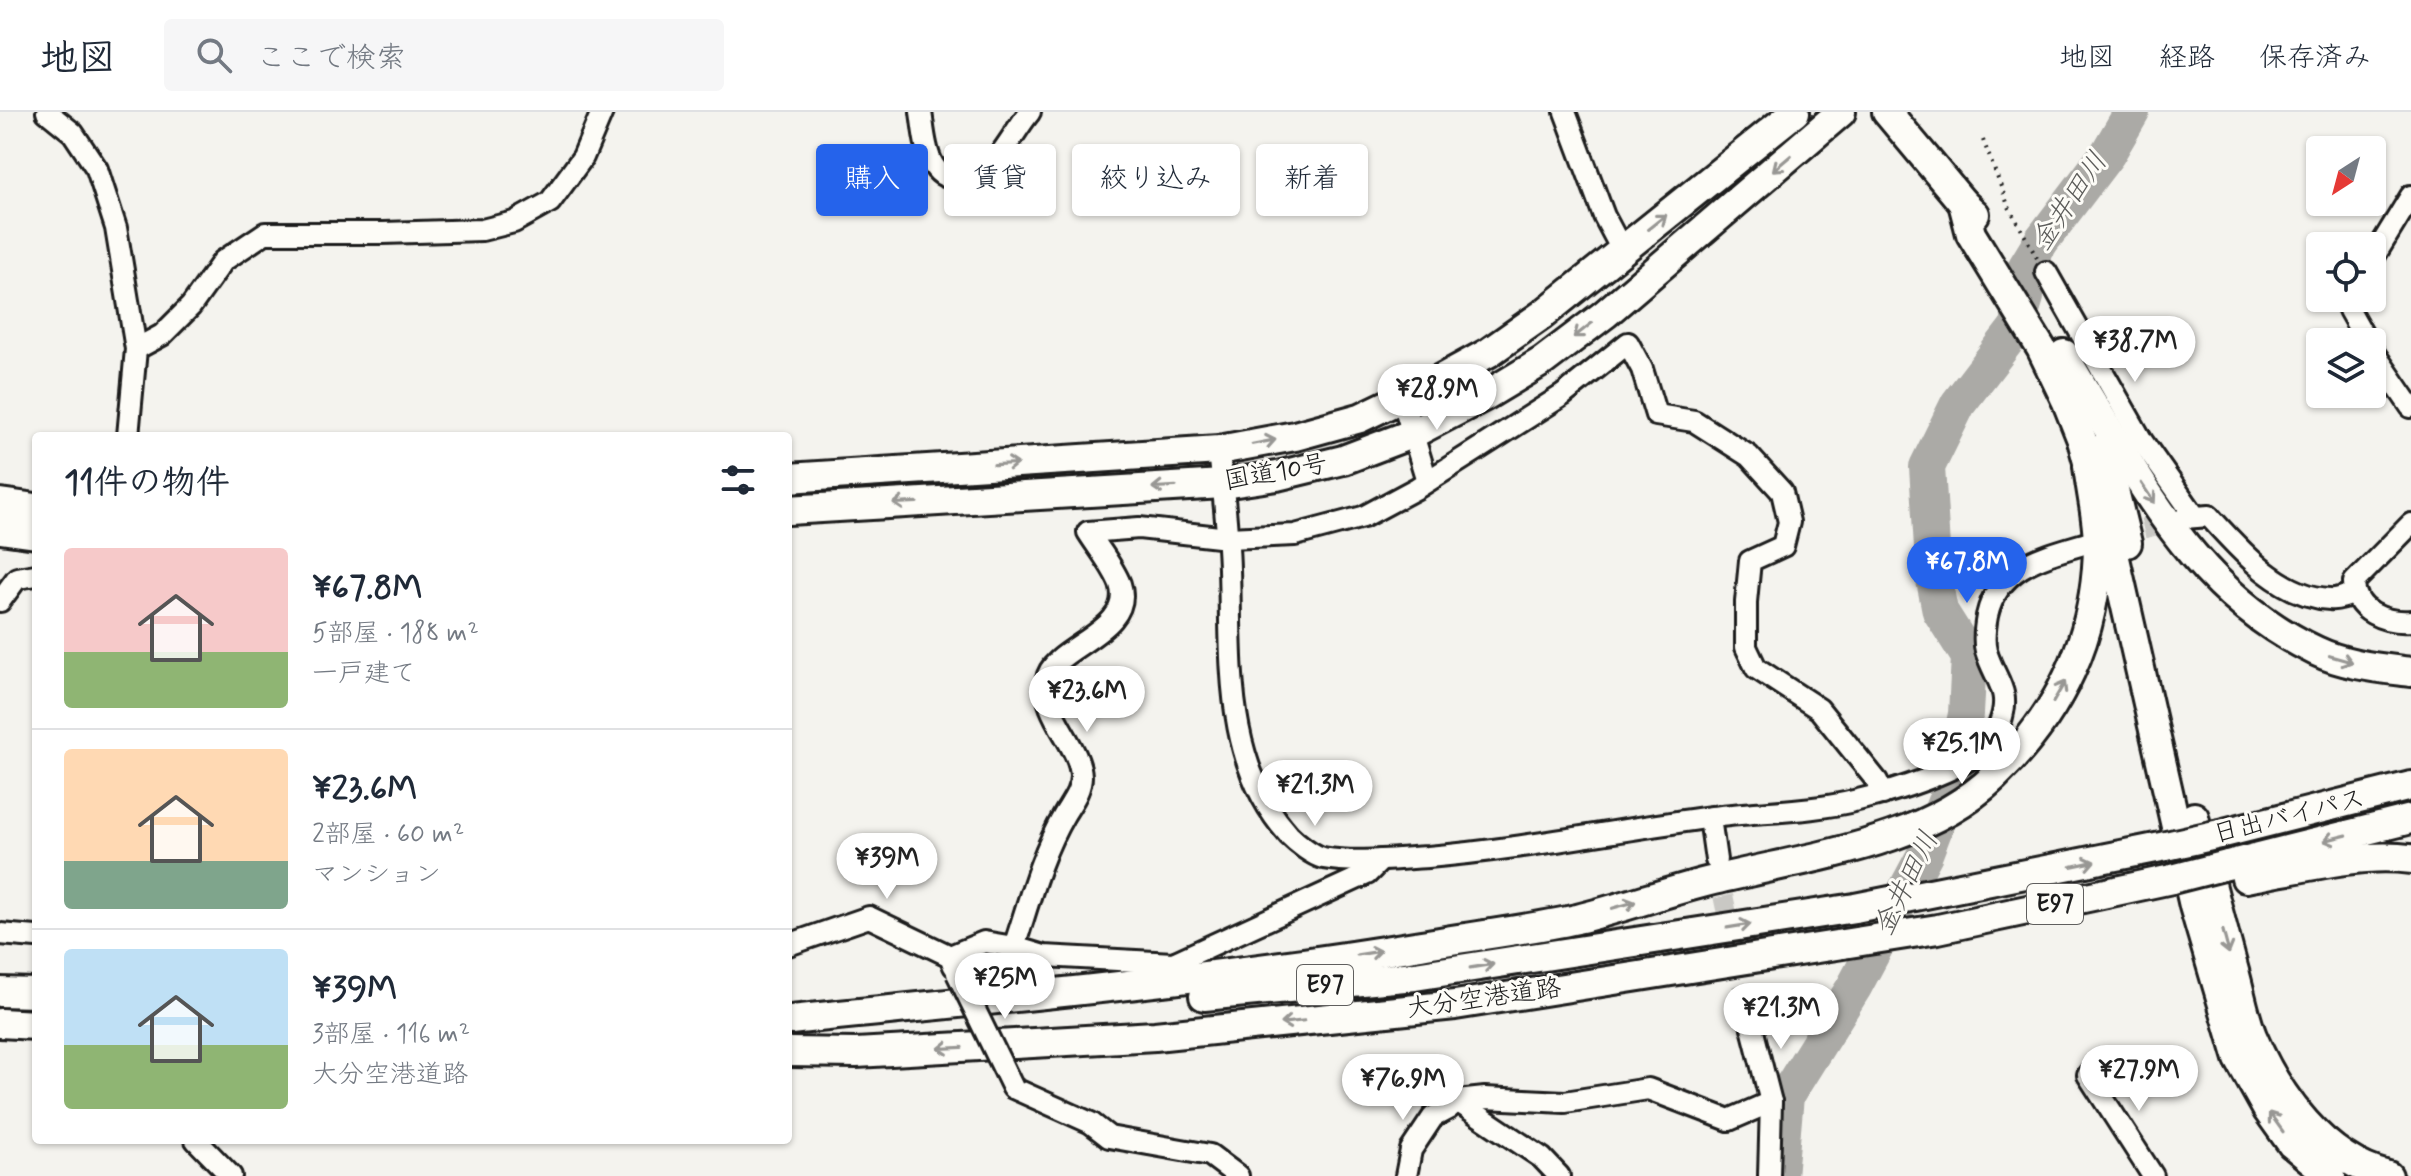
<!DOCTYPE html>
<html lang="ja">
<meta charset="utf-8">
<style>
:root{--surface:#fff;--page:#f6f6f7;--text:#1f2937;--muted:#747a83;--line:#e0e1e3;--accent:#2563eb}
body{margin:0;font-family:Mynerve,"Klee One",sans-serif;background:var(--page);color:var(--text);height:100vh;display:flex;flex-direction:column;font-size:30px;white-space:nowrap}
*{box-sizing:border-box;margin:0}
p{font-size:26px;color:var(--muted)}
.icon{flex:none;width:44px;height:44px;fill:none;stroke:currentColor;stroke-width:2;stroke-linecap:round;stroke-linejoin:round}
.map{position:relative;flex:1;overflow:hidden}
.details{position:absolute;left:32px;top:320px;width:760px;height:712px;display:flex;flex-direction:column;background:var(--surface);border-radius:8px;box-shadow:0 2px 6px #0004}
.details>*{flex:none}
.guide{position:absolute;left:816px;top:32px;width:760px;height:72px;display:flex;gap:16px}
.needle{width:52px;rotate:216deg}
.controls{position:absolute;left:2306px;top:24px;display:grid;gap:16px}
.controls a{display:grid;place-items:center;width:80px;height:80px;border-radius:8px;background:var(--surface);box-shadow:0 2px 6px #0004;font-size:40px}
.price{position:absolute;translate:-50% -68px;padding:0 18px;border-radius:28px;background:#fff;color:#222;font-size:26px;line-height:52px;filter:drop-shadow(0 2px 4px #0008)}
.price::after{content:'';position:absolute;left:50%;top:48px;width:24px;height:18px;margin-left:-12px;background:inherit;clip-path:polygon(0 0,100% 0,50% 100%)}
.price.on{background:var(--accent);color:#fff}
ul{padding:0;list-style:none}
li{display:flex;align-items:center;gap:24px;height:200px;padding:0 32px}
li+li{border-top:2px solid var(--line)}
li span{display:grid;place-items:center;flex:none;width:224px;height:160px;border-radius:8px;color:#555}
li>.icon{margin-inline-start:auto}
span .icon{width:96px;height:96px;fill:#fffc;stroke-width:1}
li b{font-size:34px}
h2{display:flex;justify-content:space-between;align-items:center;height:96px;padding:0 32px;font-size:34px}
.tag{padding:0 28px;border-radius:8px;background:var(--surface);box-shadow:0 2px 6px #0004;font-size:28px;line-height:72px}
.tag.on{background:var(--accent);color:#fff}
header{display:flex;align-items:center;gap:48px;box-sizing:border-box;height:112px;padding:0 40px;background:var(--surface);border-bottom:2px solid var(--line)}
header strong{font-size:38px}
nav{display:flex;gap:44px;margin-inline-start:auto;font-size:28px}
.search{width:560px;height:72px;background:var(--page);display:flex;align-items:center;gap:20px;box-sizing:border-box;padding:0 28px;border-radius:8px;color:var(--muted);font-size:30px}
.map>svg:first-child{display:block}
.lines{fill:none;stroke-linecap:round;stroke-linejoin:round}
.river{stroke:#abaaa6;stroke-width:36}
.minor-tunnel{stroke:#c9c8c4;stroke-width:20;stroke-dasharray:20 10;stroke-linecap:butt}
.minor-casing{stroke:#1c1c1c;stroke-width:26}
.highway-casing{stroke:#1c1c1c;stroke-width:34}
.path{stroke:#1c1c1c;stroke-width:4;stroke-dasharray:2 6;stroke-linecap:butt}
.minor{stroke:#fdfcf7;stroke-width:20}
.highway{stroke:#fdfcf7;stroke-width:28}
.minor-bridge-casing{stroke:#1c1c1c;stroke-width:26;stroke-linecap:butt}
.highway-bridge-casing{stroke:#1c1c1c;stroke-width:34;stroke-linecap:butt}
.minor-bridge{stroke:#fdfcf7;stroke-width:20}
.highway-bridge{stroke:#fdfcf7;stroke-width:28}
.oneway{stroke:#989794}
.labels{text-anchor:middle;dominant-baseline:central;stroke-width:6;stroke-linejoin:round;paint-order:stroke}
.shield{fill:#fdfcf7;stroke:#605f5e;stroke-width:2}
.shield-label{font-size:24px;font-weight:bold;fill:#1c1c1c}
.street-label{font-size:26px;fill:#1c1c1c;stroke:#fdfcf7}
.water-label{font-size:28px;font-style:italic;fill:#5c5c5a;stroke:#fdfcf7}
</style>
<header>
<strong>地図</strong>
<div class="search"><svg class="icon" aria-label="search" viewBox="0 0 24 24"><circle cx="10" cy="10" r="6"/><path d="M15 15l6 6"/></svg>ここで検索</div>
<nav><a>地図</a><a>経路</a><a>保存済み</a></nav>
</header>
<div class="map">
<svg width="2411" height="1064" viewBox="0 0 2411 1064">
<rect width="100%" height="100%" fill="#f4f3ee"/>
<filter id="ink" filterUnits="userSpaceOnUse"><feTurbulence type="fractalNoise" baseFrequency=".0125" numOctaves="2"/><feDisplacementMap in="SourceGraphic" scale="16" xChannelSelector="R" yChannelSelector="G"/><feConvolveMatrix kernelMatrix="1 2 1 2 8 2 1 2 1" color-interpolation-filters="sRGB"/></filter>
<g filter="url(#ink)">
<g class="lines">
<path class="river" d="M1779,1064L1786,984L1854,875L1925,742L1951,674L1966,602L1969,545L1940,499L1934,468L1927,355L1958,292L2017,215L2026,185L2025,156L2042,128L2108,41L2132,0"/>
<g class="minor-tunnel">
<path d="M2114,424L2180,407"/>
<path d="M1717,755L1748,900"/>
</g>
<defs>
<g id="minor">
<path d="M47,0L73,21L97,57L116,116L136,237L128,324"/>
<path d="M921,0C925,25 925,70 961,66C969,65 978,64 985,59C999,50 1017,15 1030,0"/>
<path d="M1565,0L1604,104L1622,138"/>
<path d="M2372,148L2411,84"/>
<path d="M2046,160L2142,329L2194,403"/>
<path d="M2350,186L2349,198L2367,230"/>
<path d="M136,237L162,223L191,194L223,149L265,121H383L482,118L514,110L550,90L583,45L602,0"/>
<path d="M2372,238L2411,295"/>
<path d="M1402,286L1427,369"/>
<path d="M1219,338C1223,378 1228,417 1229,457C1232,548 1223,650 1289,723C1297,731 1312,743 1323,746C1358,752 1393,747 1428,745C1523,737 1617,718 1712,705C1760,699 1811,700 1858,688C1892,680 1961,659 1986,635C1993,628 1997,620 2000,611C2012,578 1995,569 1986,539C1983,528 1985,515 1987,504C1998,454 2043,444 2087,431"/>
<path d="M2184,406L2209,404C2240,438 2280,485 2330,487C2338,488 2347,484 2354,481"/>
<path d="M2411,412L2354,470C2354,500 2385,511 2411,509"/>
<path d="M0,489L17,466L36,463"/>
<path d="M1710,706L1716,748"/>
<path d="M0,822L36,825"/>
<path d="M788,833L869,805L950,844L954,854"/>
<path d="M1014,835L1044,844L1173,851L1367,762L1381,748"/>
<path d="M950,844L984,830L1014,835C1029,790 1040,744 1064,703C1071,691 1081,679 1081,664C1080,633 1041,603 1047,567C1051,535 1136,520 1120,472C1113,454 1098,436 1088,420L1139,416L1228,426L1295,423L1363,405L1417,376L1563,283L1628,231L1642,257L1656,303L1694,309L1749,344L1782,380L1789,410L1783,434L1750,449L1746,490V535L1756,556L1819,597L1877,669L1883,682"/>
<path d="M1748,900L1771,990L1769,1064"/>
<path d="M2088,963L2153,1064"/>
<path d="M1013,976L1091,1011L1109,1025L1210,1043L1238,1064"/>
<path d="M1457,989L1542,1046L1559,1064"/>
<path d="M196,1028L231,1064"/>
<path d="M1406,1064L1411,1038L1433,1005L1448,997L1457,989L1485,986L1565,990L1648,977L1729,1008L1771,990"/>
</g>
<g id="highway">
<path d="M1887,0L1963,91L1975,102"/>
<path d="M1963,91L1971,122L2041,236L2067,290L2082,328L2094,372"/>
<path d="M2064,242C2077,267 2092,290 2107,315C2161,407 2216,492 2316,539C2345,553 2380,556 2411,560"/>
<path d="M2101,337L2111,366L2127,431"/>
<path d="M788,366L1219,338L1295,324L1360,306L1437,269L1488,241L1542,203L1795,0"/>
<path d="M0,391L36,396"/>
<path d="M788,398L1223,372L1277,364L1343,348L1414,321L1485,284L1543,249L1605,202L1841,0"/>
<path d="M2107,411L2194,794L2239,947L2267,997L2292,1032L2331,1064"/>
<path d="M0,417L36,422"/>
<path d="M2194,705C2207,757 2220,808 2234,859C2240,880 2244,904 2252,924C2277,983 2323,1048 2388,1064"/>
<path d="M2220,722L2411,674"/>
<path d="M2227,753L2411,707"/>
<path d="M2246,766C2297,757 2359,740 2411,747"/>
<path d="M0,880L36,881"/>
<path d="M1204,884L1415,864L1855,796L2166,734"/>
<path d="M791,908C1002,886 1211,868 1421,833C1473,824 1526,818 1577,807C1623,796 1668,779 1714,768C1806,745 1923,733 1994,665C2060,602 2097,524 2098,433C2098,407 2091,380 2088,354"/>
<path d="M0,911L36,913"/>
<path d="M788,940L856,941L1155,924L1455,893L1938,817L2172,767"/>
</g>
</defs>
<use href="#minor" class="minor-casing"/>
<use href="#highway" class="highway-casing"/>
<path class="path" d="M1983,28L2008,93L2037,146"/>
<use href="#minor" class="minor"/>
<use href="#highway" class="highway"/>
<defs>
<path id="minor-bridge" d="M957,861L1013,976"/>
<g id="highway-bridge">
<path d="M2166,734L2220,722"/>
<path d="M2172,767L2227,753"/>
</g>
</defs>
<use href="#minor-bridge" class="minor-bridge-casing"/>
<use href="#highway-bridge" class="highway-bridge-casing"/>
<use href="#minor-bridge" class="minor-bridge"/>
<use href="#highway-bridge" class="highway-bridge"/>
</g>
<defs><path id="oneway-shaft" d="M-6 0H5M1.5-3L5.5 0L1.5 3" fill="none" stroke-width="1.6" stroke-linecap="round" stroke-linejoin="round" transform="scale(2)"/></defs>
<g class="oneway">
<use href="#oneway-shaft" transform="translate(1782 51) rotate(140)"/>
<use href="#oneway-shaft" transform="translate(1657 110) rotate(-38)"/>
<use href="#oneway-shaft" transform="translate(1583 218) rotate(142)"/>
<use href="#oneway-shaft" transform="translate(1264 330) rotate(-11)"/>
<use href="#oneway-shaft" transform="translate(1006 352) rotate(-3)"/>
<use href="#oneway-shaft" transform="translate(1164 375) rotate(177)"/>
<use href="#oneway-shaft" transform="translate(2148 381) rotate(56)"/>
<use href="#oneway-shaft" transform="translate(905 391) rotate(177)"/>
<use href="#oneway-shaft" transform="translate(2341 547) rotate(16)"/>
<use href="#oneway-shaft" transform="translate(2059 580) rotate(-60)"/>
<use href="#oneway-shaft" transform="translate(2335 726) rotate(166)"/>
<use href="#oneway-shaft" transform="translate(2083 752) rotate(-12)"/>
<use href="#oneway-shaft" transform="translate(1624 793) rotate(-16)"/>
<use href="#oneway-shaft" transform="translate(1739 814) rotate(-9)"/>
<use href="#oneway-shaft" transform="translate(2226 830) rotate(75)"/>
<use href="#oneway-shaft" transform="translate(1369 841) rotate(-9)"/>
<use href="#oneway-shaft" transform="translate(1482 854) rotate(-9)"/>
<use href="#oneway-shaft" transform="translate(1292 910) rotate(174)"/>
<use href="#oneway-shaft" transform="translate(950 936) rotate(177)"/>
<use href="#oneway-shaft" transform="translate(2276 1010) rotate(-126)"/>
</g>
</g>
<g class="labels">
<g class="shield">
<rect x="2027" y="772" width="56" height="40" rx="6"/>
<rect x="1297" y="853" width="56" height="40" rx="6"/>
</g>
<g class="shield-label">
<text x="2055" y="792">E97</text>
<text x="1325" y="873">E97</text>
</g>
<g class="street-label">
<text transform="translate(1276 361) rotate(-10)">国道10号</text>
<text transform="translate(2289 705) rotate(-14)">日出バイパス</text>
<text transform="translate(1484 887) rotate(-8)">大分空港道路</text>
</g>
<g class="water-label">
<text transform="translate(2070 90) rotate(-56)">金井田川</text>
<text transform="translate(1907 772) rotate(-64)">金井田川</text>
</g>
</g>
</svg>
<div class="controls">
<a><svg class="needle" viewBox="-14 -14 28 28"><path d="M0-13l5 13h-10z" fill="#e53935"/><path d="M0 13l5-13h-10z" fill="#747a83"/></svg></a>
<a><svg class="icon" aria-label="locate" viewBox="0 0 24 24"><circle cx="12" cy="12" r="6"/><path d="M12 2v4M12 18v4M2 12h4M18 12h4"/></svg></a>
<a><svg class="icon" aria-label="layers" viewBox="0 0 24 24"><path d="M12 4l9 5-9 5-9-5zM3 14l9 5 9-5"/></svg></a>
</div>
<b class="price" style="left:2135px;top:272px">¥38.7M</b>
<b class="price" style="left:1437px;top:320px">¥28.9M</b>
<b class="price on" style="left:1967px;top:493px">¥67.8M</b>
<b class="price" style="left:1087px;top:622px">¥23.6M</b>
<b class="price" style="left:1962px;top:674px">¥25.1M</b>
<b class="price" style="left:1315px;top:716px">¥21.3M</b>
<b class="price" style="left:887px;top:789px">¥39M</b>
<b class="price" style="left:1005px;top:909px">¥25M</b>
<b class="price" style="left:1781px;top:939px">¥21.3M</b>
<b class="price" style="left:2139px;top:1001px">¥27.9M</b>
<b class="price" style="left:1403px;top:1010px">¥76.9M</b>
<div class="guide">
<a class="tag on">購入</a>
<a class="tag">賃貸</a>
<a class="tag">絞り込み</a>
<a class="tag">新着</a>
</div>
<section class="details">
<h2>11件の物件<svg class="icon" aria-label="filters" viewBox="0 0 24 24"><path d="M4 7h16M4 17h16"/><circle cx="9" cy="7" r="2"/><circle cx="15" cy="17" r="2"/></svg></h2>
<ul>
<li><span style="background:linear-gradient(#f6c9c9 65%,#8fb573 0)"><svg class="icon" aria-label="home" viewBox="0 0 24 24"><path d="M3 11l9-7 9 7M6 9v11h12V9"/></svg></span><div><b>¥67.8M</b><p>5部屋 · 188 m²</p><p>一戸建て</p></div></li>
<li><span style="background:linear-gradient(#ffd9b3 70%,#7fa58c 0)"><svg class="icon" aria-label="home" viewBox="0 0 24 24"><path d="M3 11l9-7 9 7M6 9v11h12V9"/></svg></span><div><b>¥23.6M</b><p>2部屋 · 60 m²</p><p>マンション</p></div></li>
<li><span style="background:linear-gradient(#bfe0f5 60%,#8fb573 0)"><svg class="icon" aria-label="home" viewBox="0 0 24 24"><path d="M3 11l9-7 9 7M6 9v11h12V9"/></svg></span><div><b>¥39M</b><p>3部屋 · 116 m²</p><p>大分空港道路</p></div></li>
</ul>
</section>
</div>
